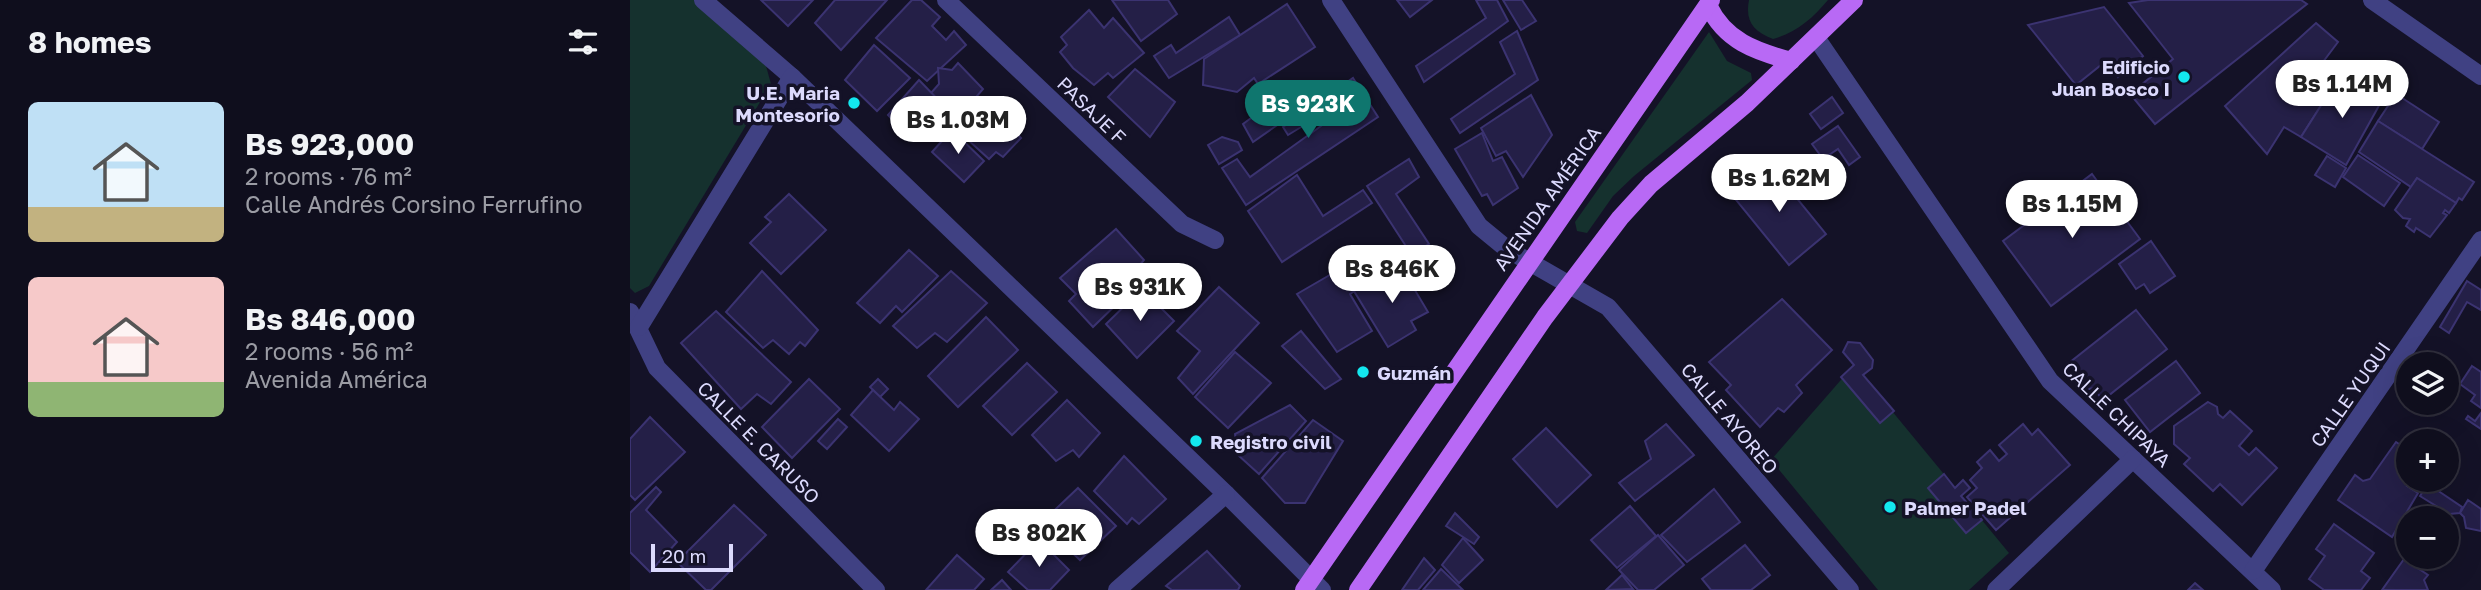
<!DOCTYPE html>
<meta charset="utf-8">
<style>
:root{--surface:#0f0e1d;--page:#181726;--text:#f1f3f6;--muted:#9b9ca4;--line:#2f2e3b;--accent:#0f766e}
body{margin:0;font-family:"Golos Text",sans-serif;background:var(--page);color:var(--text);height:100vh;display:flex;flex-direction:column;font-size:26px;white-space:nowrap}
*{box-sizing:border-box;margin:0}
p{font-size:23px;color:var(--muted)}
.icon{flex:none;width:38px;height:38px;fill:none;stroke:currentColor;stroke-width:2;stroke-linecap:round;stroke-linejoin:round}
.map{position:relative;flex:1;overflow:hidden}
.side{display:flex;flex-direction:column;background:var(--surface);width:630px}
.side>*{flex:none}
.fabs{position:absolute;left:1766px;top:352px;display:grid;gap:14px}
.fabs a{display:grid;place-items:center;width:63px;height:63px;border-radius:50%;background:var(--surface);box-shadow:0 7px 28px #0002,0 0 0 2px var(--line);font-size:35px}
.scale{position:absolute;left:21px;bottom:18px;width:82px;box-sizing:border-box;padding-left:7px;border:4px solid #dcdafd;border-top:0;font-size:19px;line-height:24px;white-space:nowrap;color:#dcdafd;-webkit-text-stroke:5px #141227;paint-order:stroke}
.price{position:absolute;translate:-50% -60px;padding:0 16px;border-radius:24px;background:#fff;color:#222;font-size:23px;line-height:46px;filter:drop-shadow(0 2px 4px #0008)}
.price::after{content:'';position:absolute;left:50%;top:42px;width:21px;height:16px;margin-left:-10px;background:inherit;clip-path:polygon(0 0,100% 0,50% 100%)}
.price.active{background:var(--accent);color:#fff}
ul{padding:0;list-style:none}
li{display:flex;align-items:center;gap:21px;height:175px;padding:0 28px}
li span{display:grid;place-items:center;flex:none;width:196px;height:140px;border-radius:10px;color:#555}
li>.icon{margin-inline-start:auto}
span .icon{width:84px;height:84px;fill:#fffc;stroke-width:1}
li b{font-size:30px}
h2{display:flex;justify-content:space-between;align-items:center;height:84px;padding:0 28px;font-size:30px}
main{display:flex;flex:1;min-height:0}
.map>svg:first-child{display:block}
.green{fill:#15312e}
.building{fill:#241f47;stroke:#3b3371;stroke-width:2}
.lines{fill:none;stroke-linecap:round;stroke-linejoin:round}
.minor{stroke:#404183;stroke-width:18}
.major{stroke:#b869f5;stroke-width:18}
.poi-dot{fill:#13e7ef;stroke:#141227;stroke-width:2.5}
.labels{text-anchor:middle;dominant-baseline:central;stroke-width:7;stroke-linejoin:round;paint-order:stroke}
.poi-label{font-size:19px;font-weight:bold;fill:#dcdafd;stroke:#141227;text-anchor:start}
.street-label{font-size:19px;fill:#dcdafd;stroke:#141227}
</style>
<main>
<section class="side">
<h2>8 homes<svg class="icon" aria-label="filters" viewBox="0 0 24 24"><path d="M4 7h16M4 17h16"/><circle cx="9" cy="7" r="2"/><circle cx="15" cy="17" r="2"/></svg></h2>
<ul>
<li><span style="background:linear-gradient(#bfe0f5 75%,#c2b280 0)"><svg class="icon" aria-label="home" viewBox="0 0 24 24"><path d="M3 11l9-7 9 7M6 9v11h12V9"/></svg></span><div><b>Bs 923,000</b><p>2 rooms · 76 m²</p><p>Calle Andrés Corsino Ferrufino</p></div></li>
<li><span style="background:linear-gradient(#f6c9c9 75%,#8fb573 0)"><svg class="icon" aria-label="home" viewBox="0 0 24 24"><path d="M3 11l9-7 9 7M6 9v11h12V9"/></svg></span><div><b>Bs 846,000</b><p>2 rooms · 56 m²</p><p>Avenida América</p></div></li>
</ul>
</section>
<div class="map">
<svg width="1851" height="590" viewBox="0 0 1851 590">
<rect width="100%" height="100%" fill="#141227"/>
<g class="green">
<path d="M0,0H64L136,66L141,84L19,286L5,293L0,288Z"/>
<path d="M1119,0H1198C1182,19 1167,32 1143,39C1123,31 1115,21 1119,0Z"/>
<path d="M1079,32L1097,61L1121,73L1122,80L1004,176L983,196L957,233L947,231L945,222Z"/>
<path d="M1224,365L1379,553L1339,590H1248L1141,460Z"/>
</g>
<g class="building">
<path d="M131,0H183L158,26Z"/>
<path d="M205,0H257L211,50L185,23Z"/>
<path d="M282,0H291L310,17L302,26L316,40L324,31L336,45L297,81L246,38Z"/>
<path d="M482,0H538L547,14L511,41Z"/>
<path d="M767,0H802L780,17Z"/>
<path d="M846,0H867L878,21L794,82L786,66L856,18Z"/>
<path d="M873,0H892L906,21L891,30Z"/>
<path d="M1518,0H1671L1677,4L1525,124L1500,94L1543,59L1499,3Z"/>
<path d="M657,4L685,47L628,84L624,78L607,92L573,85L574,59Z"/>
<path d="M1474,7L1513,56L1488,77L1476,61L1446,85L1398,25Z"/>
<path d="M459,10L474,28L483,18L514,53L483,78L478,73L464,85L443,68L430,52L437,45L431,37Z"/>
<path d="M599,17L610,35L539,78L524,56L541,45L546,53Z"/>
<path d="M1686,23L1708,42L1693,62L1711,74L1671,137L1654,127L1637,154L1595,106Z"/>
<path d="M887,31L908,80L830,133L821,119L885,74L870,42Z"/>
<path d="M244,45L280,78L247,111L215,80Z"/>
<path d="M328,63L353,89L335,110L326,103L318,110L301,93L309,84L308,68L322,70Z"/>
<path d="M505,69L545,102L520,137L478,97Z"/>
<path d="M1711,74L1751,102L1716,165L1671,137Z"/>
<path d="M723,78L748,117L616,205L592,168L607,159L620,177L691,126L686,118L658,135L653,127Z"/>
<path d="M289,80L318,110L301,129L283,115L271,129L258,115Z"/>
<path d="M668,83L683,100L623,142L613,124Z"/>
<path d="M1766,94L1809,122L1792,149L1748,121Z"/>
<path d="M901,95L922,135L893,177L876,151L866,156L851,128Z"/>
<path d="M1202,97L1213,113L1191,129L1180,114Z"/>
<path d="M363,109L391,138L373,157L366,152L359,159L337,139Z"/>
<path d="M1748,121L1844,182L1832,200L1829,198L1826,203L1787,178L1781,187L1729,152Z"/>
<path d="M1208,126L1230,157L1219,165L1208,149L1193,159L1182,144Z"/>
<path d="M322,130L354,161L334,182L302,152Z"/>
<path d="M852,133L863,161L872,157L888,188L863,205L857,194L852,196L825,149Z"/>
<path d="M592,137L608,142L612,150L589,164L578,145Z"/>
<path d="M1728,155L1770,183L1754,206L1713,177Z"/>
<path d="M1697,156L1716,168L1705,187L1685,175Z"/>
<path d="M779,159L789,177L766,194L799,244L781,254L737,186Z"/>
<path d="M1139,164L1196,234L1159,265L1102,195Z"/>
<path d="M1462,174L1510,239L1421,306L1373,241Z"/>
<path d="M667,175L693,216L733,190L742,203L652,262L618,211Z"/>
<path d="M1787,178L1826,203L1819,213L1815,210L1813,213L1817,215L1800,237L1786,228L1784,232L1776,226L1780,219L1773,218L1765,210Z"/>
<path d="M159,194L196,230L151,274L120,243L141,222L135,217Z"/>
<path d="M486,229L514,260L494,284L499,292L463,327L439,301L446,294L430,278Z"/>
<path d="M1521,241L1545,276L1520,293L1514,284L1506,289L1489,264Z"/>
<path d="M279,250L308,276L272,312L266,306L250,323L227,303Z"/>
<path d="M717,265L731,287L720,294L742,331L707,352L667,294Z"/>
<path d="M770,265L798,312L781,321L786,330L758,347L724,291Z"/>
<path d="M132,271L188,330L175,346L170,342L159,354L143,340L133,348L96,312Z"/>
<path d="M321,271L357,303L317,342L305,333L287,348L263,326Z"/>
<path d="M1837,281L1851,290V310L1837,302L1819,333L1810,327Z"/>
<path d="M589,287L629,323L563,394L548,378L570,351L547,331Z"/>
<path d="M512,289L544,321L507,358L476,324Z"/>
<path d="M1152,299L1202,350L1166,385L1172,393L1154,412L1148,408L1130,427L1096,390L1101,385L1079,362Z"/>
<path d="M1506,310L1537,349L1473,400L1463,388L1459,389L1439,363Z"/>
<path d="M86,311L161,382L141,404L127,394L111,409L51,343Z"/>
<path d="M356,317L388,350L328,407L298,376Z"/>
<path d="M671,331L711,379L695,389L652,346Z"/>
<path d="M1218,342L1230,343L1243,360L1242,368L1233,375L1264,411L1250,423L1211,377L1224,365L1213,352Z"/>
<path d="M605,352L641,383L598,428L565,397Z"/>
<path d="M1546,361L1570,393L1520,432L1495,400Z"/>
<path d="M397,363L427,392L382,435L353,406Z"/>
<path d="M1842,366L1851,372V408L1841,401L1845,395L1830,384Z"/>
<path d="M179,379L210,409L162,458L132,427Z"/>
<path d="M248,379L258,389L250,397L240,387Z"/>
<path d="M243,390L264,410L270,402L289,419L259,451L221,415Z"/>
<path d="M437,400L470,433L449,457L443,450L426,461L402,435Z"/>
<path d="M1578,402L1587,407L1588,414L1593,418L1600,411L1622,431L1609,446L1619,455L1626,448L1647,468L1612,505L1590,484L1583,491L1554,464L1560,458L1544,444V426Z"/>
<path d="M660,405L676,421L629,474L608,455L605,434Z"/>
<path d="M1851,413V429L1836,419L1838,416L1845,421Z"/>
<path d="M20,417L55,452L5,500L0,495V439Z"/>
<path d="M208,419L217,427L197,449L188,441Z"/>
<path d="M683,420L713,441L675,503H655L632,478Z"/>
<path d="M1036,424L1064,455L1005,501L989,483L1021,459L1015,441Z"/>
<path d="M1393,424L1402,435L1408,429L1440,465L1366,530L1337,497L1347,488L1340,480L1352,468L1347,462L1360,450L1369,461L1377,454L1369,445Z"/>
<path d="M916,428L961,475L927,507L883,459Z"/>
<path d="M1766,442L1778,450V457L1772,466L1778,471V480H1781L1777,486L1788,493L1762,537L1708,500L1725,475L1733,481L1740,479Z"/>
<path d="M494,456L536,499L509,524L502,518L497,524L464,491Z"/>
<path d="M1314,474L1325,488L1333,480L1340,488L1331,496L1352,520L1336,533L1298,488Z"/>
<path d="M1798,484L1832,507L1830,513L1819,514L1790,496Z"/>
<path d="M26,487L31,492L16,510L47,542L20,572L0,552V513Z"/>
<path d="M448,488L486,526L450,560L411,523Z"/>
<path d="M1084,489L1110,522L1057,562L1031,535Z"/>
<path d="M1838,500L1851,509V531L1836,528L1834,517L1830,513Z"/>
<path d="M104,505L136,535L81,590H76L47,562Z"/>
<path d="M1000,506L1026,536L987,568L961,540Z"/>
<path d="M825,513L849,537L844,544L816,526Z"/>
<path d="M1704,524L1744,553L1731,571L1740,578L1731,590H1694L1679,579L1695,556L1686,549Z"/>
<path d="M1028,535L1054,565L1024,590H1008L989,570Z"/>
<path d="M833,538L853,560L829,583L812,565Z"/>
<path d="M409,540L439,570L420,590H398L378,572Z"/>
<path d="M1115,545L1140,575L1121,590H1081L1072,579Z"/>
<path d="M577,551L610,586L608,590H542L536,586Z"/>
<path d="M327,555L354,579L344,590H296Z"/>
<path d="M794,558L805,570L788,590H772Z"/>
<path d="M1774,559L1798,575L1794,580L1798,590H1752Z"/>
<path d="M811,569L833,590H793Z"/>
<path d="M992,575L1003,589L976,590Z"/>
<path d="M372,580L381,590H361Z"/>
<path d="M1565,583L1573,590H1558Z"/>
</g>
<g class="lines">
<g class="minor">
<path d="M73,0L162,77L596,494L692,590"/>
<path d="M316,0L552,224L585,240"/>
<path d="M701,0L849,226L877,249L978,307L1220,590"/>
<path d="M1742,0L1851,76"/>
<path d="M1187,39L1420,381L1642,590"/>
<path d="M0,312L27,368L246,590"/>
<path d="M9,327L162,77"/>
<path d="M1623,571L1851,240"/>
<path d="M487,590L596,494"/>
<path d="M1366,590L1503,459"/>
</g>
<g class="major">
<path d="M1078,5C1095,41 1125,51 1161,61"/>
<path d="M674,590L1081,0"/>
<path d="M728,590L915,317L990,218L1021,184L1117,103L1224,0"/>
</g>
</g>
<g class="poi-dot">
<circle cx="1554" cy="77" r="7"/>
<circle cx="224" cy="103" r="7"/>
<circle cx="733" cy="372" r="7"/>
<circle cx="566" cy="441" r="7"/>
<circle cx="1260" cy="507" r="7"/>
</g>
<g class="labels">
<g class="poi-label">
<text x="1540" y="66" text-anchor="end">Edificio<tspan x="1540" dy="22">Juan Bosco I</tspan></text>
<text x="210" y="92" text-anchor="end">U.E. Maria<tspan x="210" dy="22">Montesorio</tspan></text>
<text x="747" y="372">Guzmán</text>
<text x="580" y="441">Registro civil</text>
<text x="1274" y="507">Palmer Padel</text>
</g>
<g class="street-label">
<text transform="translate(462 110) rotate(44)">PASAJE F</text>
<text transform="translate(917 198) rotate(-55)">AVENIDA AMÉRICA</text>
<text transform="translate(1720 394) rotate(-55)">CALLE YUQUI</text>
<text transform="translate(1487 414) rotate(44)">CALLE CHIPAYA</text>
<text transform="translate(1100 418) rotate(50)">CALLE AYOREO</text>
<text transform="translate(129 442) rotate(45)">CALLE E. CARUSO</text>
</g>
</g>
</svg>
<div class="fabs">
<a><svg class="icon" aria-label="layers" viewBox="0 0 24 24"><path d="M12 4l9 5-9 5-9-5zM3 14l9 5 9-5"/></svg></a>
<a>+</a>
<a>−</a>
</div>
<div class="scale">20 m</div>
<b class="price" style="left:1712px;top:120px">Bs 1.14M</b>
<b class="price active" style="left:678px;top:140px">Bs 923K</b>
<b class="price" style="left:328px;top:156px">Bs 1.03M</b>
<b class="price" style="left:1149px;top:214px">Bs 1.62M</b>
<b class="price" style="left:1442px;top:240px">Bs 1.15M</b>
<b class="price" style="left:762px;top:305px">Bs 846K</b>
<b class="price" style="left:510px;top:323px">Bs 931K</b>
<b class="price" style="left:409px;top:569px">Bs 802K</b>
</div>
</main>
